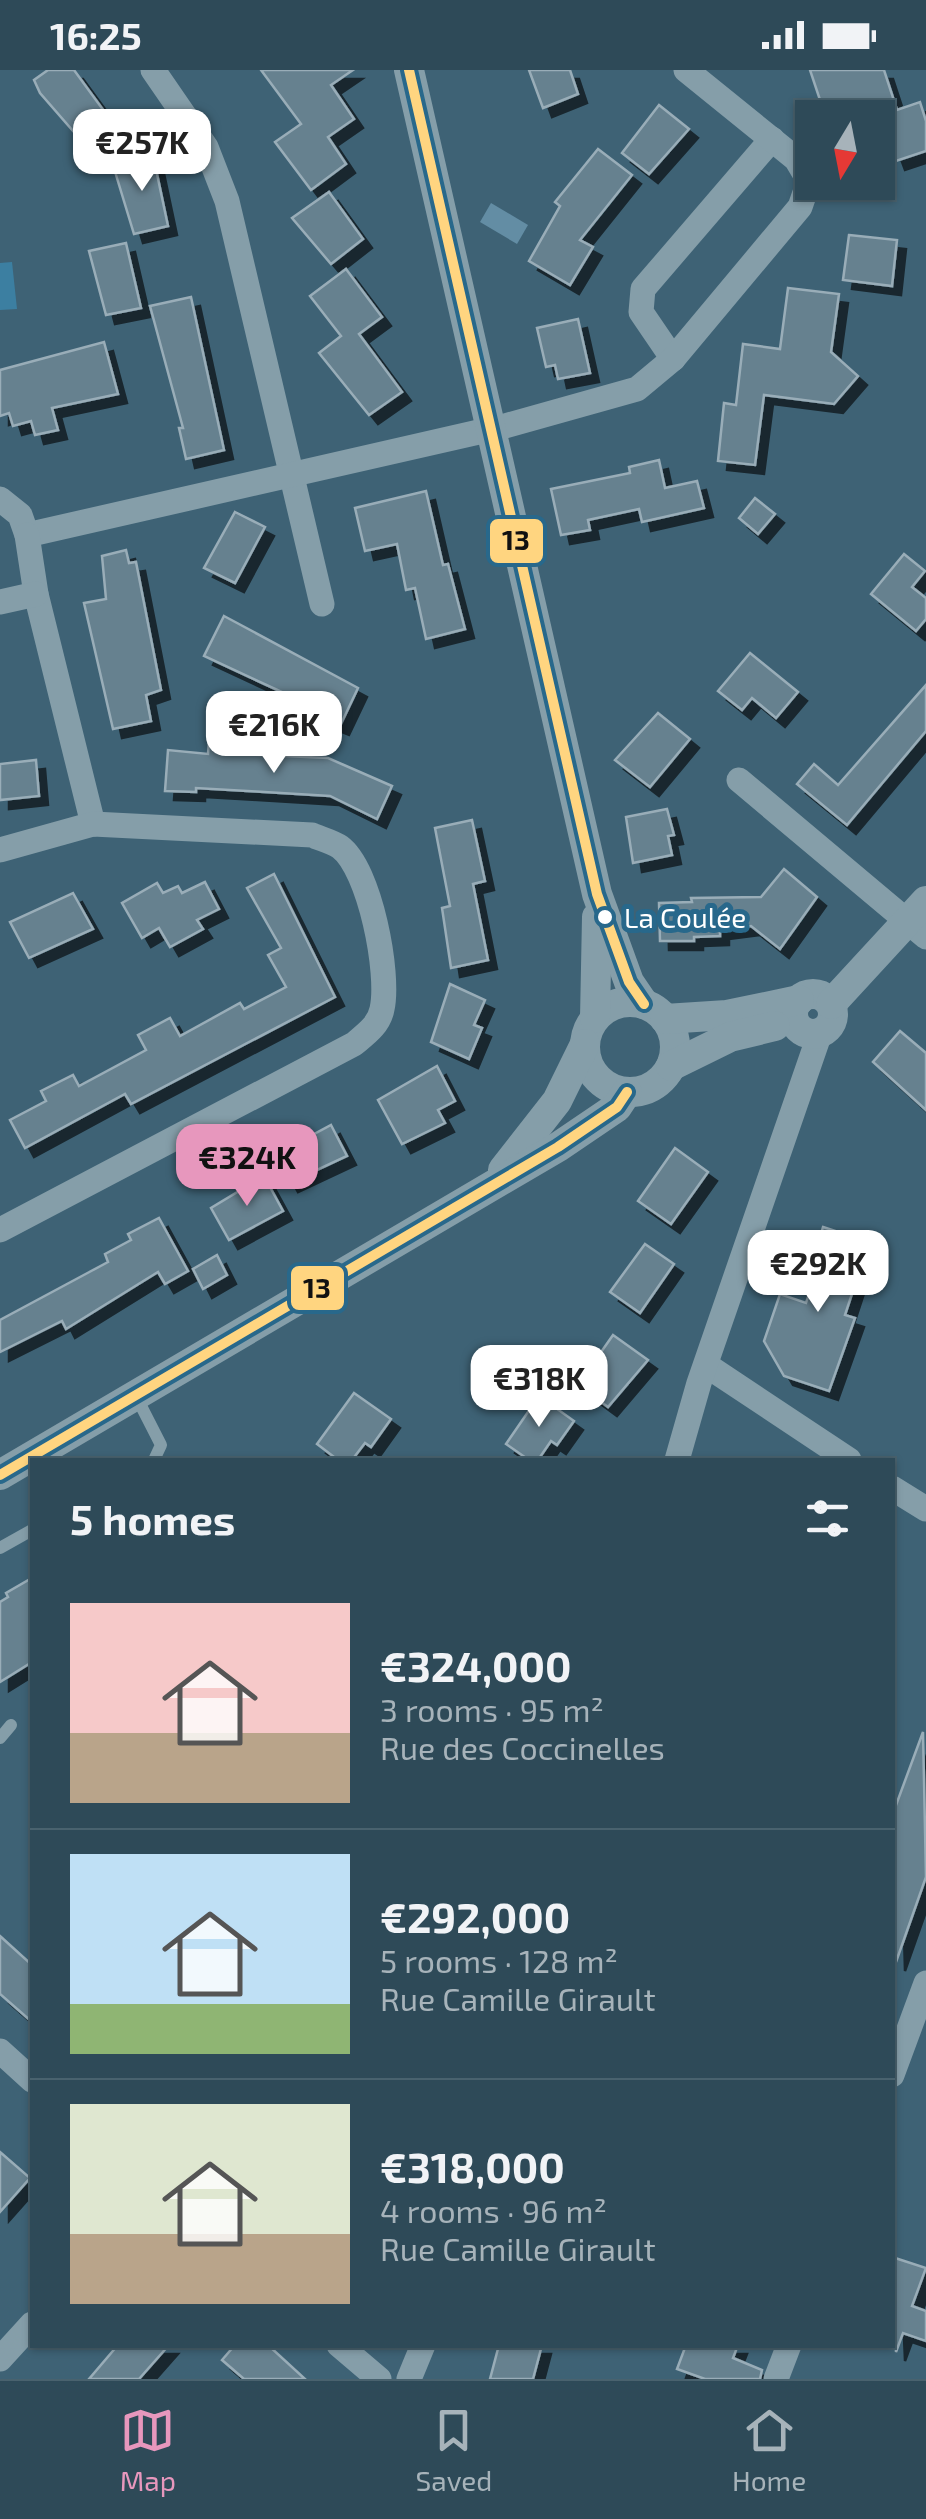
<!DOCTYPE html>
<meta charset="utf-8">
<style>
:root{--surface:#2e4a58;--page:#3a5461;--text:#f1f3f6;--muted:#a7b3ba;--line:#49626e;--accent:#e797bd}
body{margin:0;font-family:"Exo 2",sans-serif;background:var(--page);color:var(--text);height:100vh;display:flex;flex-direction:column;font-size:38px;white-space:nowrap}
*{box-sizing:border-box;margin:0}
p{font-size:32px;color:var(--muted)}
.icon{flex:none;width:55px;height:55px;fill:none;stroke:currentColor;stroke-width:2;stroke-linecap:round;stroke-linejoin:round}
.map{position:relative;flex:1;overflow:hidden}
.panel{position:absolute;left:30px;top:1388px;width:865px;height:890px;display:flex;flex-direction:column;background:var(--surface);border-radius:0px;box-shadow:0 2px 8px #0004,0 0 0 2px var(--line)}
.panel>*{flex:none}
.needle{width:65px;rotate:190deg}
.tools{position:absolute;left:795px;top:30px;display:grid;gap:20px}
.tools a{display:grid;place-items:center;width:100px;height:100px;border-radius:0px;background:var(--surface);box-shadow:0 2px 8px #0004,0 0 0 2px var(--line);font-size:50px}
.price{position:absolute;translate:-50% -85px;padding:0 22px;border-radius:20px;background:#fff;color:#222;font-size:32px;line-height:65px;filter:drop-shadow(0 2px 5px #0008)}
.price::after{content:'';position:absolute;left:50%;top:60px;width:30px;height:22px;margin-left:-15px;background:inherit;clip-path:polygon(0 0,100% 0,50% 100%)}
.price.current{background:var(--accent);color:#111}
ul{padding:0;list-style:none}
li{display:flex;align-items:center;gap:30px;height:250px;padding:0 40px}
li+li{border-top:2px solid var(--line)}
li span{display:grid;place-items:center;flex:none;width:280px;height:200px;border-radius:0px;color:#555}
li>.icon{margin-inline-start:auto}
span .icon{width:120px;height:120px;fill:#fffc;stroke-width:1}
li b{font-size:42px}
h2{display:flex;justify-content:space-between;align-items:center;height:120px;padding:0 40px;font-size:42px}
.status{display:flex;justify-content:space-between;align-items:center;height:70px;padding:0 50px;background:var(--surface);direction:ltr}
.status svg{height:28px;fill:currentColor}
.tabs{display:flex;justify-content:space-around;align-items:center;height:140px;border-top:2px solid var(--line);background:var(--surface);font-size:28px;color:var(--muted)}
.tabs a{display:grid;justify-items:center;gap:5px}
.tabs .current{color:var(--accent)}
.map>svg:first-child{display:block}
.green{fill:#3c7fa1}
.water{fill:#638da4}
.building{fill:#66818f;stroke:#99adb8;stroke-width:2.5;filter:url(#shadow)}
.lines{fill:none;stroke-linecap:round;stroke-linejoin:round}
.service{stroke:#859ea9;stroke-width:12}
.minor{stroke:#859ea9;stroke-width:25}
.tertiary{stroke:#859ea9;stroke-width:30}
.bus-1-casing{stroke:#28688b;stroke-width:18}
.bus-1{stroke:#ffd580;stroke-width:10}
.bus-dot{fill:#fff;stroke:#28688b;stroke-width:4}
.labels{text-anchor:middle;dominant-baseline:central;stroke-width:10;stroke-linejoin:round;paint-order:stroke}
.bus-label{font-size:28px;fill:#fff;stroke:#28688b;text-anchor:start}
.line-badge{stroke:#28688b;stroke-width:4}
.pale-badge-label{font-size:28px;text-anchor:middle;font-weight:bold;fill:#111}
</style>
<div class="status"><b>16:25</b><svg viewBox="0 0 49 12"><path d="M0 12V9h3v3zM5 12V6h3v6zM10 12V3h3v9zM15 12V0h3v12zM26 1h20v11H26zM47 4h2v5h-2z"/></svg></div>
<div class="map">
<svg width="926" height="2309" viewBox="0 0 926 2309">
<defs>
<filter id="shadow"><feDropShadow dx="9" dy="9" stdDeviation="0" flood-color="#0009"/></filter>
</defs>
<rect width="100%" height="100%" fill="#3e6275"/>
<path class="green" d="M12,192L17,239L0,240V193Z"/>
<path class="water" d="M491,133L528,155L517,174L480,152Z"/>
<g class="building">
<path d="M48,0H74L112,52L89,69H80L40,23L34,10Z"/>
<path d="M261,0H353L331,15L354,49L328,67L346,94L311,120L275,72L301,54Z"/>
<path d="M529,0H570L578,24L543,38Z"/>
<path d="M810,0H884L897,40L920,32L926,51V81L896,91L889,72L882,75L878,48H826Z"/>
<path d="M659,35L689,59L649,104L622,83Z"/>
<path d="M598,79L632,105L580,170L593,177L570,215L529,191L560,136L555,132Z"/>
<path d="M153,85L168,156L134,164L113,95Z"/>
<path d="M329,122L363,169L331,194L292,148Z"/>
<path d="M849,165L897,170L892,216L843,210Z"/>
<path d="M126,173L141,238L106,245L89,181Z"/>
<path d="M346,199L382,247L359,264L402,322L369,345L319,283L341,266L310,226Z"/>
<path d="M788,218L839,224L831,282L858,306L834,334L764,325L755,395L718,391L724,333L736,335L743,274L780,279Z"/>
<path d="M191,227L224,380L186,389L179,358H183L150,236Z"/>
<path d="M578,249L590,303L558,309L555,295L546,297L537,258Z"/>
<path d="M104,272L118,324L52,338L58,360L35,365L31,351L13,356L9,343L0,346V300Z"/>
<path d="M659,390L665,418L697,411L704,438L642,452L639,439L588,450L590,460L561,465L551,419L630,403L629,397Z"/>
<path d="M426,421L443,495L448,494L465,559L426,569L415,518L406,520L397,474L365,481L355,438Z"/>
<path d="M755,428L775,444L758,464L739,448Z"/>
<path d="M235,442L265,457L235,513L204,498Z"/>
<path d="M126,480L129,493L136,492L161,620L146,625L151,651L113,659L84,533L106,529L102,486Z"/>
<path d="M904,484L925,501L912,517L926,528V549L916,561L871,524Z"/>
<path d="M224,546L358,618L340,656L309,643L312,637L286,624L204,586Z"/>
<path d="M750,583L798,622L776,648L752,628L742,640L718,621Z"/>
<path d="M926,615V661L847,755L797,714L814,694L838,715Z"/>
<path d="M658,643L690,669L650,717L615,690Z"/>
<path d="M209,670L239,672L238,684L328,688L392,716L377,749L330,726L196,718V722L165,721L168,680L208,684Z"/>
<path d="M36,690L39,726L0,730V694Z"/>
<path d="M667,739L674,765L668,766L672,785L633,793L626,747Z"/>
<path d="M472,750L485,811L473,814L488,890L451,898L442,838L450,836L435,758Z"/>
<path d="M784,799L817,827L780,879L751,856L720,860V866L694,867V871H660L659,833L692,832L691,828L761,827Z"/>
<path d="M274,804L335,927L131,1034L125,1024L25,1078L10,1050L46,1031L41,1021L73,1005L79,1016L146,980L138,965L170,948L180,966L240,933L244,939L286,917L268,885L281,878L247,818Z"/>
<path d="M205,812L219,839L197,850L203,859L170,877L159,858L142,868L122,833L157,813L163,823L178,816L182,823Z"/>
<path d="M73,823L93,859L29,888L10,852Z"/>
<path d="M450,914L485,930L474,955L482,958L469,989L431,972Z"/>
<path d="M900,961L926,983V1040L873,992Z"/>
<path d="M437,996L455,1031L438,1040L445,1053L402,1074L378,1030Z"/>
<path d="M331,1055L347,1086L289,1113L270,1078L297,1064L301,1071Z"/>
<path d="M675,1078L708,1102L671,1154L638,1131Z"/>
<path d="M264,1106L283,1141L229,1170L211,1138Z"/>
<path d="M159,1148L188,1201L165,1214L158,1202L66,1259L62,1251L0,1282V1250L108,1192L105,1184L131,1170L128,1164Z"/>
<path d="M823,1157L869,1172L845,1245L855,1248L829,1321L784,1306L764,1271L780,1224L806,1233L822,1186L815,1184Z"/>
<path d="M645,1174L674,1194L640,1243L610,1222Z"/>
<path d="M217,1185L227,1205L203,1219L193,1199Z"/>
<path d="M613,1265L648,1290L608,1337L578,1315Z"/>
<path d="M354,1323L391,1349L371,1377L365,1373L352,1390H338L317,1374Z"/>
<path d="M539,1326L574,1351L557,1375L551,1371L538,1390H529L506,1374Z"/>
<path d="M32,1508V1592L0,1612V1532L8,1527L6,1523Z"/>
<path d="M923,1662L926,1807L896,1892L892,1746Z"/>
<path d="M0,1866L32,1895V1952L0,1924Z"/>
<path d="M0,2082L30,2108L0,2142Z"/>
<path d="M892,2187L926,2198L912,2236L926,2241V2271L903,2263L896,2282Z"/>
<path d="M118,2275H169L139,2309H89Z"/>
<path d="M235,2275H268L305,2309H244L222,2290Z"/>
<path d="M499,2275H542L533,2309H490Z"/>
<path d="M686,2275H738L733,2288L762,2300L760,2309H705L677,2299Z"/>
</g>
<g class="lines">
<g class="service">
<path d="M136,1326L161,1375L154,1390"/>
<path d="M0,1478L32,1460"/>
<path d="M0,1668L11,1655"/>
</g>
<g class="minor">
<path d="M153,0L206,77L227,131L322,534"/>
<path d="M673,289L641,242L643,219L772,69"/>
<path d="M0,429L20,445L27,465L505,356L637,319L673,289L800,137L809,111L796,89L686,0"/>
<path d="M27,465L36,524L93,754"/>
<path d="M0,532L36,524"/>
<path d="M739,710L926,867"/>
<path d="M0,780L93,754L312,765C321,769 333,772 340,777C370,799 390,904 382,939C379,955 366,964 354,974L0,1160"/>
<path d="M706,1295L849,1390"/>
<path d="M677,1390L699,1313L820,963"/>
<path d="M892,1418L926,1439"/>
<path d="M0,1981L32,2010"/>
<path d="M892,2005L926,1913"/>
<path d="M339,2275L379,2309"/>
<path d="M0,2289L32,2254"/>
<path d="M409,2309L423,2275"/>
<path d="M776,2309L789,2275"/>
</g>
<g class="tertiary">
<path d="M409,0L597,824L629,912L644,934"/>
<circle cx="813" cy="944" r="20"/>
<circle cx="630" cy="977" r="45"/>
<path d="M831,934L926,831"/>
<path d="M595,948L597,847"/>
<path d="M665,949L727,945L799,930"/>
<path d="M671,996L730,967L775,956"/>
<path d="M503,1100L557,1031L585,974"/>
<path d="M0,1405L558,1077L617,1037L627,1022"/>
</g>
<defs>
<g id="bus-1">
<path d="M409,0L597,824L629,912L644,934"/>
<path d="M0,1405L558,1077L617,1037L627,1022"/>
</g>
</defs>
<use href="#bus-1" class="bus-1-casing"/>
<use href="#bus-1" class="bus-1"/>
</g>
<circle class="bus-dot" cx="605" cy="847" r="9"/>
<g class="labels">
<g class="bus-label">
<text x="624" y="847">La Coulée</text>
</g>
</g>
<g class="line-badge">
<rect x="488" y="447" width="57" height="48" rx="10" fill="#ffd580"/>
<rect x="289" y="1194" width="57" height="48" rx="10" fill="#ffd580"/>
</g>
<g class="pale-badge-label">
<text x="516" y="480">13</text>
<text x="317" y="1228">13</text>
</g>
</svg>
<div class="tools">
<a><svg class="needle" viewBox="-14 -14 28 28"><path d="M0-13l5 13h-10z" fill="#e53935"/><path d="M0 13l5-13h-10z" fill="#a7b3ba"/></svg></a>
</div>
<b class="price" style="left:142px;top:124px">€257K</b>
<b class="price" style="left:274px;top:706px">€216K</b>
<b class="price current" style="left:247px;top:1139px">€324K</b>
<b class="price" style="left:818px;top:1245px">€292K</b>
<b class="price" style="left:539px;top:1360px">€318K</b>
<section class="panel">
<h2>5 homes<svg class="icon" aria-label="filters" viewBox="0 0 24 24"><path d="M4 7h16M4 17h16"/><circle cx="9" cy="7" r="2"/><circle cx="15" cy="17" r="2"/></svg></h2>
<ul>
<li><span style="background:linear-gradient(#f6c9c9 65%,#b9a48a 0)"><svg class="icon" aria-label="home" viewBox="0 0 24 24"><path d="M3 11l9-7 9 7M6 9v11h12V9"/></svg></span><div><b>€324,000</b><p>3 rooms · 95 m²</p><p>Rue des Coccinelles</p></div></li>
<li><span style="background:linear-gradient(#bfe0f5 75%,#8fb573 0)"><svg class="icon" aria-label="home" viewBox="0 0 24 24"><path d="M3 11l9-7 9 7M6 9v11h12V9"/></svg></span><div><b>€292,000</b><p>5 rooms · 128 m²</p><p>Rue Camille Girault</p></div></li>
<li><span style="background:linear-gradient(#dfe7d0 65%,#b9a48a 0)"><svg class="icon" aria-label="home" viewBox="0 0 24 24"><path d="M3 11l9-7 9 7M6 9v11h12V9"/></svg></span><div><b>€318,000</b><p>4 rooms · 96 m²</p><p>Rue Camille Girault</p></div></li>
</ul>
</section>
</div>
<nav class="tabs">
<a class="current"><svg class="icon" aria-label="map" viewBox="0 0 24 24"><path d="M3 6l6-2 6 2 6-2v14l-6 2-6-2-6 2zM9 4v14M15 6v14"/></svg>Map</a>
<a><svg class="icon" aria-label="saved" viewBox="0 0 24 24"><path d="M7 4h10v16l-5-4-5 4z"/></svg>Saved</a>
<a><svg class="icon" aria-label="home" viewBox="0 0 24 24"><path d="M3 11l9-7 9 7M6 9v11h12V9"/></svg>Home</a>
</nav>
